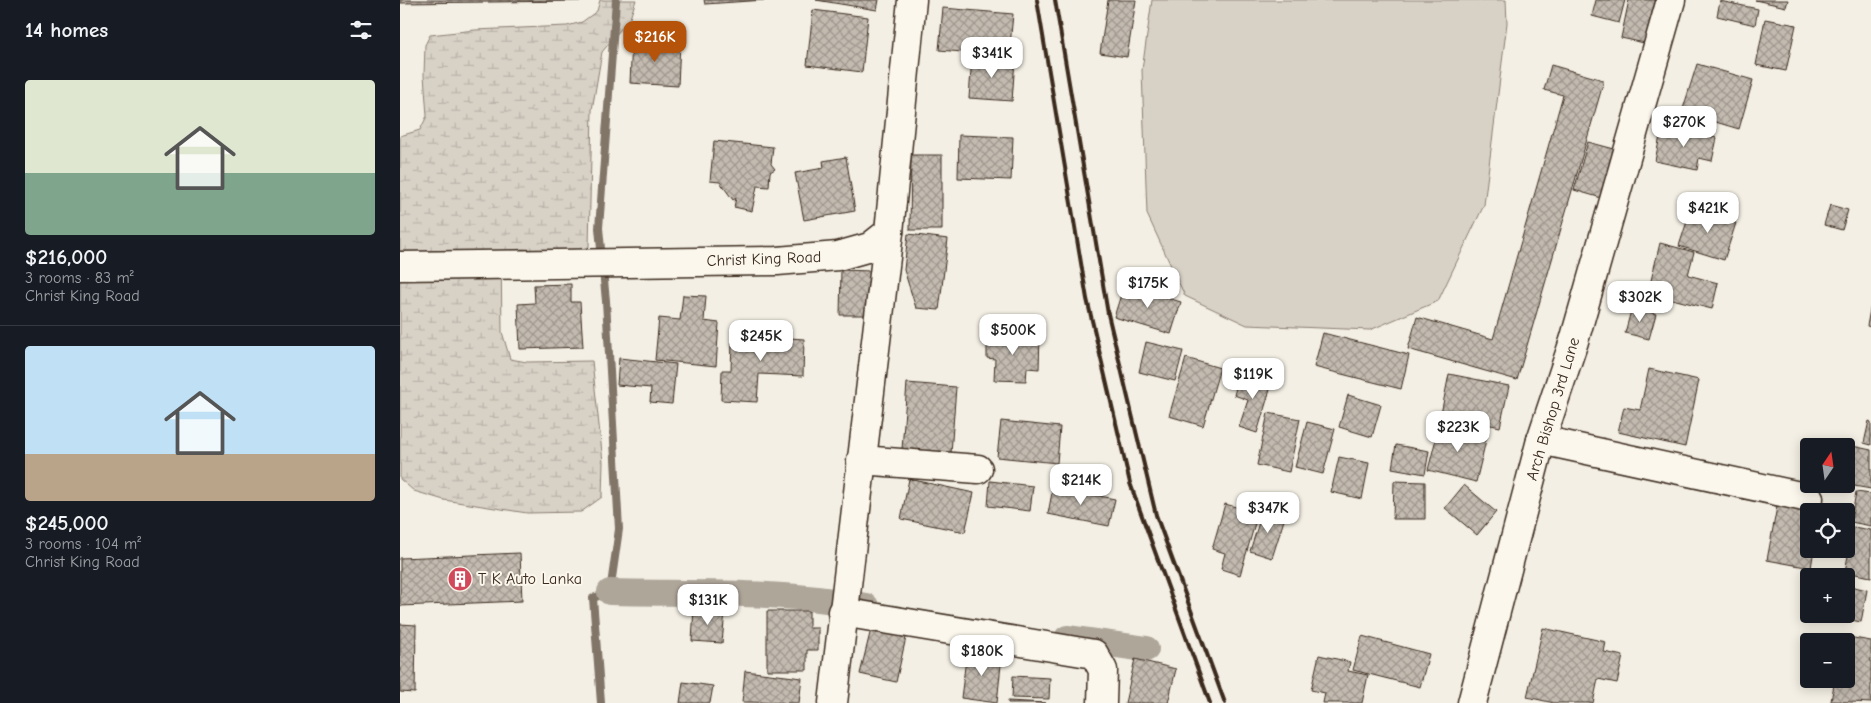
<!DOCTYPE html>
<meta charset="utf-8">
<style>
:root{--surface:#171b24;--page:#242831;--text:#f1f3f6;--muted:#9ea1a6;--line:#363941;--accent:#b45309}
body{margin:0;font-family:"Comic Neue",sans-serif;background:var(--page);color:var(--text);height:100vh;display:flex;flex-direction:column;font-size:19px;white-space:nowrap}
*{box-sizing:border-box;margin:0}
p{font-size:16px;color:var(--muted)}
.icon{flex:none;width:28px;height:28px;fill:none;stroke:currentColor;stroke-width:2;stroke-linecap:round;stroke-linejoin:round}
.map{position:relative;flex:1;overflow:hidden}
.side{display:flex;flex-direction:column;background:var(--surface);width:400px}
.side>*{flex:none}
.needle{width:32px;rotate:13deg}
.fabs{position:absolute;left:1400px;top:438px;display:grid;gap:10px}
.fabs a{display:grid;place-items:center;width:55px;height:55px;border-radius:5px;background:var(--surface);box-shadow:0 2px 12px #0003;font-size:25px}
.price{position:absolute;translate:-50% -42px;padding:0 11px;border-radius:10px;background:#fff;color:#222;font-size:16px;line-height:32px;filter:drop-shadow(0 1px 2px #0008)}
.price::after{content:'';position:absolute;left:50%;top:30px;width:15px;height:11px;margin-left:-8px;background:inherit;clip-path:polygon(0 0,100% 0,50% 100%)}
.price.active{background:var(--accent);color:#fff}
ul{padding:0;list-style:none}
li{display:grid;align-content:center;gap:10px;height:265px;padding:0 25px}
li+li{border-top:1px solid var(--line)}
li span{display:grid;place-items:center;height:155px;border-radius:5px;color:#555}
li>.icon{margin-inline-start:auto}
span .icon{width:90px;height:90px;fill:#fffc;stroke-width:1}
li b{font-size:21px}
h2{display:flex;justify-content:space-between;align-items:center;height:60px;padding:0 25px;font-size:21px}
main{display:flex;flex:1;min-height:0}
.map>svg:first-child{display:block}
.green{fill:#d8d1c6;stroke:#8a7e72}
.wetland{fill:url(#wetland-marsh);stroke:#8a7e72}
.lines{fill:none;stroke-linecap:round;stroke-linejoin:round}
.stream{stroke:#817468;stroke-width:8}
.canal{stroke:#afa69a;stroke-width:26}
.building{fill:url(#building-cross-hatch);stroke:#3b2a1e}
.minor-casing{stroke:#3b2a1e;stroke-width:31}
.minor{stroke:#fbf7ec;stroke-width:28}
.rail{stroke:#3b2a1e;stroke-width:4}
.labels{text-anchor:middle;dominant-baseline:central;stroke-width:4;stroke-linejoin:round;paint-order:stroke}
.street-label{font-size:16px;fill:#3b2a1e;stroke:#fbf7ec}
.poi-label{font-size:16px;fill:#3b2a1e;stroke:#fbf7ec;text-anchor:start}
</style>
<main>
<section class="side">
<h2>14 homes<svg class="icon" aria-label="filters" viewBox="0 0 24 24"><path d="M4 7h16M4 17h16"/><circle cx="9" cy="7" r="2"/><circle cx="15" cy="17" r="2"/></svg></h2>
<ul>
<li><span style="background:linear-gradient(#dfe7d0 60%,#7fa58c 0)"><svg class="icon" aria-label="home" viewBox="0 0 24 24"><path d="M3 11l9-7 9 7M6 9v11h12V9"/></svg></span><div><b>$216,000</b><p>3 rooms · 83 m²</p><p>Christ King Road</p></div></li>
<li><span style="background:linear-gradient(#bfe0f5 70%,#b9a48a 0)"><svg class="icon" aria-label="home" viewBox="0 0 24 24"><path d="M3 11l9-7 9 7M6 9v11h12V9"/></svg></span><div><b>$245,000</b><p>3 rooms · 104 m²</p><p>Christ King Road</p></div></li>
</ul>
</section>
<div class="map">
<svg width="1471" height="703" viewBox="0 0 1471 703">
<defs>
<pattern id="wetland-marsh" width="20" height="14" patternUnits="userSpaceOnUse" patternTransform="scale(1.25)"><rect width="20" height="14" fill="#d8d1c6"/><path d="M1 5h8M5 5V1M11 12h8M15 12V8" fill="none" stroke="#bab4aa"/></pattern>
<pattern id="building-cross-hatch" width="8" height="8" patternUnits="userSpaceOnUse" patternTransform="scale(1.25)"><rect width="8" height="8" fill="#c3bbb0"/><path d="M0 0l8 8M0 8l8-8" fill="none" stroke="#a0988f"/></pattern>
</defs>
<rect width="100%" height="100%" fill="#f3efe4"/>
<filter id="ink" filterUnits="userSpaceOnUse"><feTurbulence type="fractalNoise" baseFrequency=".02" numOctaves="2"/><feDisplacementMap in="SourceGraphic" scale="10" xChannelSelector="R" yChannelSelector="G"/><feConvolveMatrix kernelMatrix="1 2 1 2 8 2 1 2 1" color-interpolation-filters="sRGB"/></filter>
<g filter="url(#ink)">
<path class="green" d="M752,0H1106L1107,23L1084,205L1038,301L970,330L847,325L785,296L747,214L742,70Z"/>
<path class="wetland" d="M200,0H236L230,18L202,52L192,110L189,247L170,252L122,249L101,251L102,332L110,359L127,362L192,361L203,462L202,497L181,512L127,513L44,500L14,491L0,479V136L20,130L27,116L24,75L25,45L30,35L75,30L167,26L182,22L197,11Z"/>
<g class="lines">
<path class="stream" d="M201,703L193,598L210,592L219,529L206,301L199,228L216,0"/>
<g class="canal">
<path d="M210,592C295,594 381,590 466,606"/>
<path d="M667,638L746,649"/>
</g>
</g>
<g class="building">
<path d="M0,0H182V1L0,3Z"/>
<path d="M304,0H365L305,4Z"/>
<path d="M416,0H479L477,10Z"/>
<path d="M708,0H736L727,57L700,53Z"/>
<path d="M1196,0H1225L1219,23L1192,16Z"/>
<path d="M1229,0H1258L1249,44L1221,38Z"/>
<path d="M1355,0H1388L1386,7Z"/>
<path d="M1320,1L1358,9L1355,25L1317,16Z"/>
<path d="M543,8L613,14L609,56L539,50Z"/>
<path d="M413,10L468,17L462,72L407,65Z"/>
<path d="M1365,19L1396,25L1386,71L1356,65Z"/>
<path d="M232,40L280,42L278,86L230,83Z"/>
<path d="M572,56L615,60L612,101L569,98Z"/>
<path d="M1297,64L1353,80L1339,129L1282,112Z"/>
<path d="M1151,65L1203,80V84L1117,380L1008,349L1017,317L1093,339L1163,95L1144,90Z"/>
<path d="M1262,126L1317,138L1312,161L1299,158L1297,170L1255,161Z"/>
<path d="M559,135L613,137L611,180L558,178Z"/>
<path d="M314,141L373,147L371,164L375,169L370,172L369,187L357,186L352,211L334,207L336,198L333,200L320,182L310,181Z"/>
<path d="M1188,142L1218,150L1205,199L1174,190Z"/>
<path d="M511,155H542V230H510Z"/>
<path d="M446,157L455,211L404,220L395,173L424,168L423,161Z"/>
<path d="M1430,205L1448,210L1442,230L1424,225Z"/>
<path d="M1291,209L1336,223L1324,260L1279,246Z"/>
<path d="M508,234L548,239L539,310L516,308L504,270Z"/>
<path d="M1260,243L1294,252L1288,275L1318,283L1312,309L1248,293Z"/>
<path d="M441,270L471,271L470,315H440Z"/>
<path d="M171,284V302H180L183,347L120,349L118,304L135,303L134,285Z"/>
<path d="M724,285L781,302L771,334L714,317Z"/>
<path d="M283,295L306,296L304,321L319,323L316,366L255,360L259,318L280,320Z"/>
<path d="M1471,304V327L1467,326Z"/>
<path d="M1232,307L1256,314L1249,339L1225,333Z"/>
<path d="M342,328L389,330V338L404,339L403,376L359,374L357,402L321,400L322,370H331L332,342L341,343Z"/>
<path d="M923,333L1009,355L1001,389L914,367Z"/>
<path d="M587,334L640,336L639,369L627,368L626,381L594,380L595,359L587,358Z"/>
<path d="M746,342L783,351L775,381L739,372Z"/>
<path d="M219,358L276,364L272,404L250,402L251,388L217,385Z"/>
<path d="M786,358L820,368L803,426L769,416Z"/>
<path d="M1249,369L1299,380L1285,447L1218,432L1224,407L1240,410Z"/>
<path d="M840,373L872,383L857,433L839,427L848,400L834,395Z"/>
<path d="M1049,374L1109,386L1100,427L1041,414Z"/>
<path d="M507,383L556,387L551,453L502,449Z"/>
<path d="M948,395L981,405L972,437L939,427Z"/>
<path d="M868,413L900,419L889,472L857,465Z"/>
<path d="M601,421L660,427L657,463L597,457Z"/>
<path d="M1469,421L1471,422V445L1464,443Z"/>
<path d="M907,422L935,429L923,474L895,467Z"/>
<path d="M1040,423L1087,436L1076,482L1028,470Z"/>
<path d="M1443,444L1471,450V489L1443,484H1446V446H1443Z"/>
<path d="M996,445L1029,451L1025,474L992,468Z"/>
<path d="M939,457L969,463L962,499L931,492Z"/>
<path d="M509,479L574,493L565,532L501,519Z"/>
<path d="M590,481L633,486L630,511L588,506Z"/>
<path d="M994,481L1025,482V519H993Z"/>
<path d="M1064,485L1096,512L1077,535L1045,508Z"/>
<path d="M653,487L715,499L709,526L648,514Z"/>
<path d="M1456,492L1471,494V526L1451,522Z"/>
<path d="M1379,496L1423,504L1422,511H1409V549H1414L1411,568L1367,560Z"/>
<path d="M825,504L858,513L840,575L821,569L825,553L812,549Z"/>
<path d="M863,510L885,517L872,558L850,551Z"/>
<path d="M1453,527L1471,530V577L1445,572Z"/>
<path d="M120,553L122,601L0,606V558Z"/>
<path d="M1446,585L1467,590L1461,622L1421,614H1446Z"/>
<path d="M294,608L325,611L322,643L292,641Z"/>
<path d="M367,611H409V628H418V650H407V670H367Z"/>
<path d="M0,624L16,625L15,693L0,692Z"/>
<path d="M472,625L507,633L496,682L460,674Z"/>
<path d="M1143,628L1206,642L1204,652L1223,656L1217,683L1198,679L1193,703H1154L1127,697Z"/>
<path d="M962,636L1029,654L1020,687L953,670Z"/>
<path d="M1442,636L1471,641V703L1431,701L1435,679H1446V641H1441Z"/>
<path d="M567,651L602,655L597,703L561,698Z"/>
<path d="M919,655L950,662L948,671L968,675L962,703H923L925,693L911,690Z"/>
<path d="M735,659L776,669L768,703H725Z"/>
<path d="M345,671L402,678L399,703L342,702Z"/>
<path d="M613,676L650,678L649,699L612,698Z"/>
<path d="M283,682L313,686L310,703H280Z"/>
<path d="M608,701L646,703H608Z"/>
</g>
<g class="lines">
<defs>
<g id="minor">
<path d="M0,266L377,261L438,256L470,247L489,232L512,0"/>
<path d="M1141,440L1409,498"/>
<path d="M461,460L578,469"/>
<path d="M442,612L694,654L703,670L702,703"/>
<path d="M433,703L489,232"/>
<path d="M1072,703L1141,440L1174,341L1271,0"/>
</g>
</defs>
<use href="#minor" class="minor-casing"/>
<use href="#minor" class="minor"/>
<g class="rail">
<path d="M637,0L687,299L730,483L810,703"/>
<path d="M655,0L708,314L756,515L825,703"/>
</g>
</g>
</g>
<defs>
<symbol id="building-disc" viewBox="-11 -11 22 22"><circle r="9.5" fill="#d1495b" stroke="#fbf7ec"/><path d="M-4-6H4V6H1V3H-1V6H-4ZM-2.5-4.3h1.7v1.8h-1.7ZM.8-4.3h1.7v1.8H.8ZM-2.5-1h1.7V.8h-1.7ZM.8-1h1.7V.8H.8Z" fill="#fff"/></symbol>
</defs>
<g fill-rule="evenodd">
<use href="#building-disc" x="46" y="565" width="28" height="28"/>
</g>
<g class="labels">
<g class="street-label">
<text transform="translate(364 259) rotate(-2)">Christ King Road</text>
<text transform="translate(1153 409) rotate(-73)">Arch Bishop 3rd Lane</text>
</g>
<g class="poi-label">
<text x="78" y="579">T K Auto Lanka</text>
</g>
</g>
</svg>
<div class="fabs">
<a><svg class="needle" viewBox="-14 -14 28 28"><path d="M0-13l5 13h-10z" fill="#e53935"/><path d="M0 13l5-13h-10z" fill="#9ea1a6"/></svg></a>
<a><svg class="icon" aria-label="locate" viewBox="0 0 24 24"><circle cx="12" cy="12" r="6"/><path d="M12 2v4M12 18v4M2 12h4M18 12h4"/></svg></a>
<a>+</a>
<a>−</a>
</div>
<b class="price active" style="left:255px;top:63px">$216K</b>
<b class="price" style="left:592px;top:79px">$341K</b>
<b class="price" style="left:1284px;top:148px">$270K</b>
<b class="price" style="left:1308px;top:234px">$421K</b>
<b class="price" style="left:748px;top:309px">$175K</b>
<b class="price" style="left:1240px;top:323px">$302K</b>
<b class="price" style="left:613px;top:356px">$500K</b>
<b class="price" style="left:361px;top:362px">$245K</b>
<b class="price" style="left:853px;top:400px">$119K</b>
<b class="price" style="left:1058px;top:453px">$223K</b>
<b class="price" style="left:681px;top:506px">$214K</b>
<b class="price" style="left:868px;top:534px">$347K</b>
<b class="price" style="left:308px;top:626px">$131K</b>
<b class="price" style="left:582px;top:677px">$180K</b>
</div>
</main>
